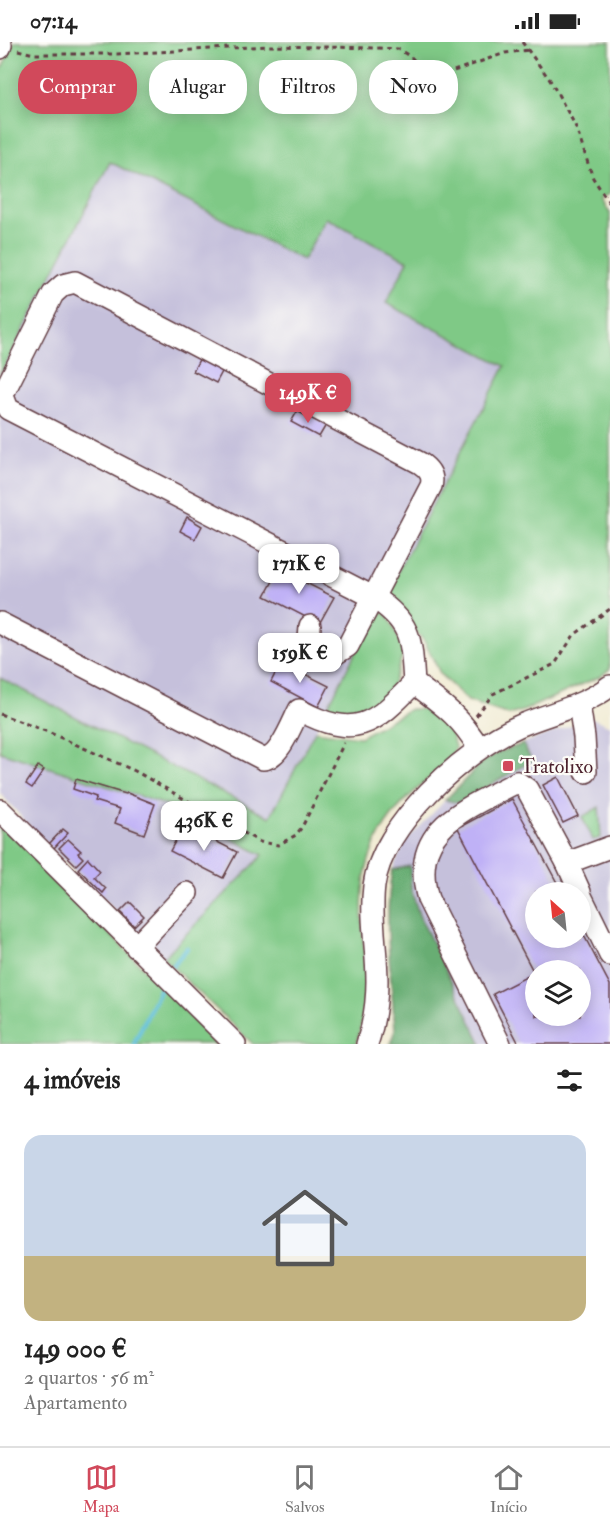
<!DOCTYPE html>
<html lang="pt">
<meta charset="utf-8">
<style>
:root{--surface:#fff;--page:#f6f6f6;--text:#222;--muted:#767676;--line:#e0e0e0;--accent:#d1495b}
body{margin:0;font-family:"IM FELL Double Pica",serif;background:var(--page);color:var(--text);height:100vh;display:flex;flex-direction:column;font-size:22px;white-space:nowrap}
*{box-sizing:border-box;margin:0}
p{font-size:20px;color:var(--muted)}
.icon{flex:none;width:33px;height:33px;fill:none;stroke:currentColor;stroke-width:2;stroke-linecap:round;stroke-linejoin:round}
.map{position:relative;height:1002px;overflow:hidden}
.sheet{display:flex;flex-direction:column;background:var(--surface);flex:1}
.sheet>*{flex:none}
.top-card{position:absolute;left:18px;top:18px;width:574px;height:54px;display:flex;gap:12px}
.needle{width:39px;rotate:333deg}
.fabs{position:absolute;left:525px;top:840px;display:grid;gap:12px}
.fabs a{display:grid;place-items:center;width:66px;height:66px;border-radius:50%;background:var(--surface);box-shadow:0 3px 15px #0003;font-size:30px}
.price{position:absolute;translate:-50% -51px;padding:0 14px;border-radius:12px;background:#fff;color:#222;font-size:20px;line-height:39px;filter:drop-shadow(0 2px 3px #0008)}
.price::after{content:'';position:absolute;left:50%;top:36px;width:18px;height:14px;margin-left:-9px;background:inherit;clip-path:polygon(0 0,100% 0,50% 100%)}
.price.active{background:var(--accent);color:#fff}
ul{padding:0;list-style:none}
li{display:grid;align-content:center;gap:12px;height:318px;padding:0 24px}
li+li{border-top:2px solid var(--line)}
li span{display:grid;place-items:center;height:186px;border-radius:18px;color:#555}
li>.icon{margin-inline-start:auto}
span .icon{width:108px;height:108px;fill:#fffc;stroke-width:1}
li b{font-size:26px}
h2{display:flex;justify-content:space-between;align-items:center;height:72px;padding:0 24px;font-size:26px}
.chip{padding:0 21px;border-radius:24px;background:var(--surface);box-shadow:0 3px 15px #0003;font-size:21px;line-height:54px}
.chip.active{background:var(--accent);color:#fff}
.status{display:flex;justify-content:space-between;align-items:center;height:42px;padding:0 30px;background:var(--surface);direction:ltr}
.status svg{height:16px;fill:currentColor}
.tab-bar{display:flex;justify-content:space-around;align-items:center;height:84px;border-top:2px solid var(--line);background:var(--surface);font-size:16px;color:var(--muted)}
.tab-bar a{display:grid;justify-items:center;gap:3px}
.tab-bar .active{color:var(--accent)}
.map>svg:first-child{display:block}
.industrial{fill:#c5c0db;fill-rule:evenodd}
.green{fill:#7fc986;stroke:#647458;stroke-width:1.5}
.forest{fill:#67ad73;stroke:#58664f;stroke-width:1.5}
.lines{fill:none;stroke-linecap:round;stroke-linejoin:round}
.stream{stroke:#5bbed9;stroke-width:4.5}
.building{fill:#bfb1f6;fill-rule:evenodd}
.minor-casing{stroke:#633e44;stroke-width:24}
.path{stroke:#633e44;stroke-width:3;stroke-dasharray:4.5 4.5;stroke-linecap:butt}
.minor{stroke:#fff;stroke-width:21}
.poi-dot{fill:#d1495b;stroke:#fdfcf7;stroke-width:2}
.labels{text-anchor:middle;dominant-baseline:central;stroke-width:4.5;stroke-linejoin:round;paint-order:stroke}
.poi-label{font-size:20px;fill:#4a1f2b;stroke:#fdfcf7;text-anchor:start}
</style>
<div class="status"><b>07:14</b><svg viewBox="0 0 49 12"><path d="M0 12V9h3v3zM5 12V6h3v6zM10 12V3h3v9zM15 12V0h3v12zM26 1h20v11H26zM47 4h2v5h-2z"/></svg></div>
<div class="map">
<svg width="610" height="1002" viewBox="0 0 610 1002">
<rect width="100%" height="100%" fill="#fdfcf7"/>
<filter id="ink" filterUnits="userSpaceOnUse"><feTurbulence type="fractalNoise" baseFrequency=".0167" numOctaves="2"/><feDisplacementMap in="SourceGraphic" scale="12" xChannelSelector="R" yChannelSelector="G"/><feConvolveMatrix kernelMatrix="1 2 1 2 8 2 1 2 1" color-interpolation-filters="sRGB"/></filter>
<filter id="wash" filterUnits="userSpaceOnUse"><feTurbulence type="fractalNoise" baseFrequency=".008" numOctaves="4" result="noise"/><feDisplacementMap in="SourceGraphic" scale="24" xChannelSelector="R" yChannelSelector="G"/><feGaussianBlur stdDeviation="1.35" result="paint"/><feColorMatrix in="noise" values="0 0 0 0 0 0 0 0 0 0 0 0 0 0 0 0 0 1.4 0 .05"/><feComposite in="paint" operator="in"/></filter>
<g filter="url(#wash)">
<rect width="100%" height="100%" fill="#f1ebd3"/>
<g class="industrial">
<path d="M110,120L280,207L316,139L426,197L404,271L505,324L270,776L0,636V333Z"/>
<path d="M592,676L610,684V1002H482L419,873L411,846L410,824L392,828L405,800L483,719L499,710ZM536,850H580V896H536ZM536,928H580V974H536Z"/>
<path d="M0,710L166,763L263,813L163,916L31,786L0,751Z"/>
</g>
<g class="green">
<path d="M14,0H610V152L601,157L610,171V627L601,634L525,668L509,673L468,659L441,633L424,599L385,554L505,324L386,261L408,219L326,176L303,218L110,120L0,333V31Z"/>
<path d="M378,567L388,573L404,609L392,644L383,660L357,676L324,672Z"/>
<path d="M0,636L270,775L315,689L360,695L410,667H422L444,677L450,687L455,705L451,717C427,739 397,761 381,790C348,849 369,899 365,961C364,975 359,989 356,1002H253L163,916L263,813L166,763L0,710Z"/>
<path d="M599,765L601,796L593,798L582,775Z"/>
<path d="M0,779L217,1002H0Z"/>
</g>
<g class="forest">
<path d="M523,702L532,719L459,761L445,758L483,719L499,710Z"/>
<path d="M410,824L411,846L419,873L482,1002H390L395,988C391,935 383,881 392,828Z"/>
</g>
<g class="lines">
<g class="stream">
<path d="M173,924L187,906"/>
<path d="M134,1002L160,946"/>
</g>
</g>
<g id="blocks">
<g class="building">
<path d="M201,314L224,326L216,341L193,329Z"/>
<path d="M298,368L326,383L319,395L291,380Z"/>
<path d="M187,475L202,484L195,497L180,489Z"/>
<path d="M282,522L309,536L306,541L334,555L319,582L265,554Z"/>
<path d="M281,620L329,644L318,665L271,640Z"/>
<path d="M38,724L44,728L32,746L26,742Z"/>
<path d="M558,735L578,774L563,781L543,743Z"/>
<path d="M76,737L119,750L126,752L127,751L155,762L144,792L115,781L120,767L94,759L96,755L73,747Z"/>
<path d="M512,757L562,850H536V896H580V886L610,943V1002H519L493,952L534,931L458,786ZM536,928H580V974H536Z"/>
<path d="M184,783L237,810L223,836L170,809Z"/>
<path d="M63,787L68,791L54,806L49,802Z"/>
<path d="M68,797L81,809L78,811L83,816L76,823L59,806Z"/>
<path d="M88,816L100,829L94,835L106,847L103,851L78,827Z"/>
<path d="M130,860L144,874L134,884L120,870Z"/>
</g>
</g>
</g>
<g filter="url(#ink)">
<use href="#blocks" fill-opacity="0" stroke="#633e44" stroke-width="1.5"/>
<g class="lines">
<defs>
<g id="minor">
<path d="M0,6L1,3"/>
<path d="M0,581L263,717C279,717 292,682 299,668C355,698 374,683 414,641"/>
<path d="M310,584L309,597L312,604L322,612H335L348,604L431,444C434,434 429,427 420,421L75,240L63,243L53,252L5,348L3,354L8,367L373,555C412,581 411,596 414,641C443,663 460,674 479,706"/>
<path d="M579,662L584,695L586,730"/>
<path d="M0,768L235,1002"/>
<path d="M567,821L610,805"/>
<path d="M580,852L610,913"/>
<path d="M136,905L187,851"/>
<path d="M367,1002C374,981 377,961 377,939C377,908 370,876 374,844C381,783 465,708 519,684C549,671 583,665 610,644"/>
<path d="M500,1002L428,857C408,786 466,767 517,740L527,747L567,821L580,850"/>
</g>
</defs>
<use href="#minor" class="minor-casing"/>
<g class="path">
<path d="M522,0L550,38L575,83L593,136L610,162"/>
<path d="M18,8L34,12H117L269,4L379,6L398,7L411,15L431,37L505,11L529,8"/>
<path d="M0,672L48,690L135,729L260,800L278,803L296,793L302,785L344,701"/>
<path d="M476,674L493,652L555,622L574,593L610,567"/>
</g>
<use href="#minor" class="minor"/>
</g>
</g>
<rect class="poi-dot" x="502" y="718" width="12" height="12" rx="3"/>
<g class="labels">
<g class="poi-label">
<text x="520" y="724">Tratolixo</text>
</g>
</g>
</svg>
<div class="fabs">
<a><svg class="needle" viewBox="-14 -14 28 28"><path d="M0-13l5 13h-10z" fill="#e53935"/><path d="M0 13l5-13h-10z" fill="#767676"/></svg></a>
<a><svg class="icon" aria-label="layers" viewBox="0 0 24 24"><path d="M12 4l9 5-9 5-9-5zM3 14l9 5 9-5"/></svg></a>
</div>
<b class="price active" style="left:308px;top:382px">149K €</b>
<b class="price" style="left:299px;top:553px">171K €</b>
<b class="price" style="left:300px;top:642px">159K €</b>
<b class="price" style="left:204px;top:810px">436K €</b>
<div class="top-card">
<a class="chip active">Comprar</a>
<a class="chip">Alugar</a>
<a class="chip">Filtros</a>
<a class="chip">Novo</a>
</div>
</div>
<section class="sheet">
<h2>4 imóveis<svg class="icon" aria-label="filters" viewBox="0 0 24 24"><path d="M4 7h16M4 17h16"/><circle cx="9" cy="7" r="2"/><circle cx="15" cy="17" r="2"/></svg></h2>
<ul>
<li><span style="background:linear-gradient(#c9d6e8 65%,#c2b280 0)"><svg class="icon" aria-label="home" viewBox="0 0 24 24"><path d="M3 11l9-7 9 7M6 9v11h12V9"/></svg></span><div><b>149 000 €</b><p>2 quartos · 56 m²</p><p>Apartamento</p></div></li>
</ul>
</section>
<nav class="tab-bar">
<a class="active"><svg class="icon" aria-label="map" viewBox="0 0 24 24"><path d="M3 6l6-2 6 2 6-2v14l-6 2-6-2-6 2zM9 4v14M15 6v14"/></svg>Mapa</a>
<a><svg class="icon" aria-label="saved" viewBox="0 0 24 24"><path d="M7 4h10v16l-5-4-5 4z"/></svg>Salvos</a>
<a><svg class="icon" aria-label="home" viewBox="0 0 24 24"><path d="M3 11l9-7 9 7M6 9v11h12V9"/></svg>Início</a>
</nav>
